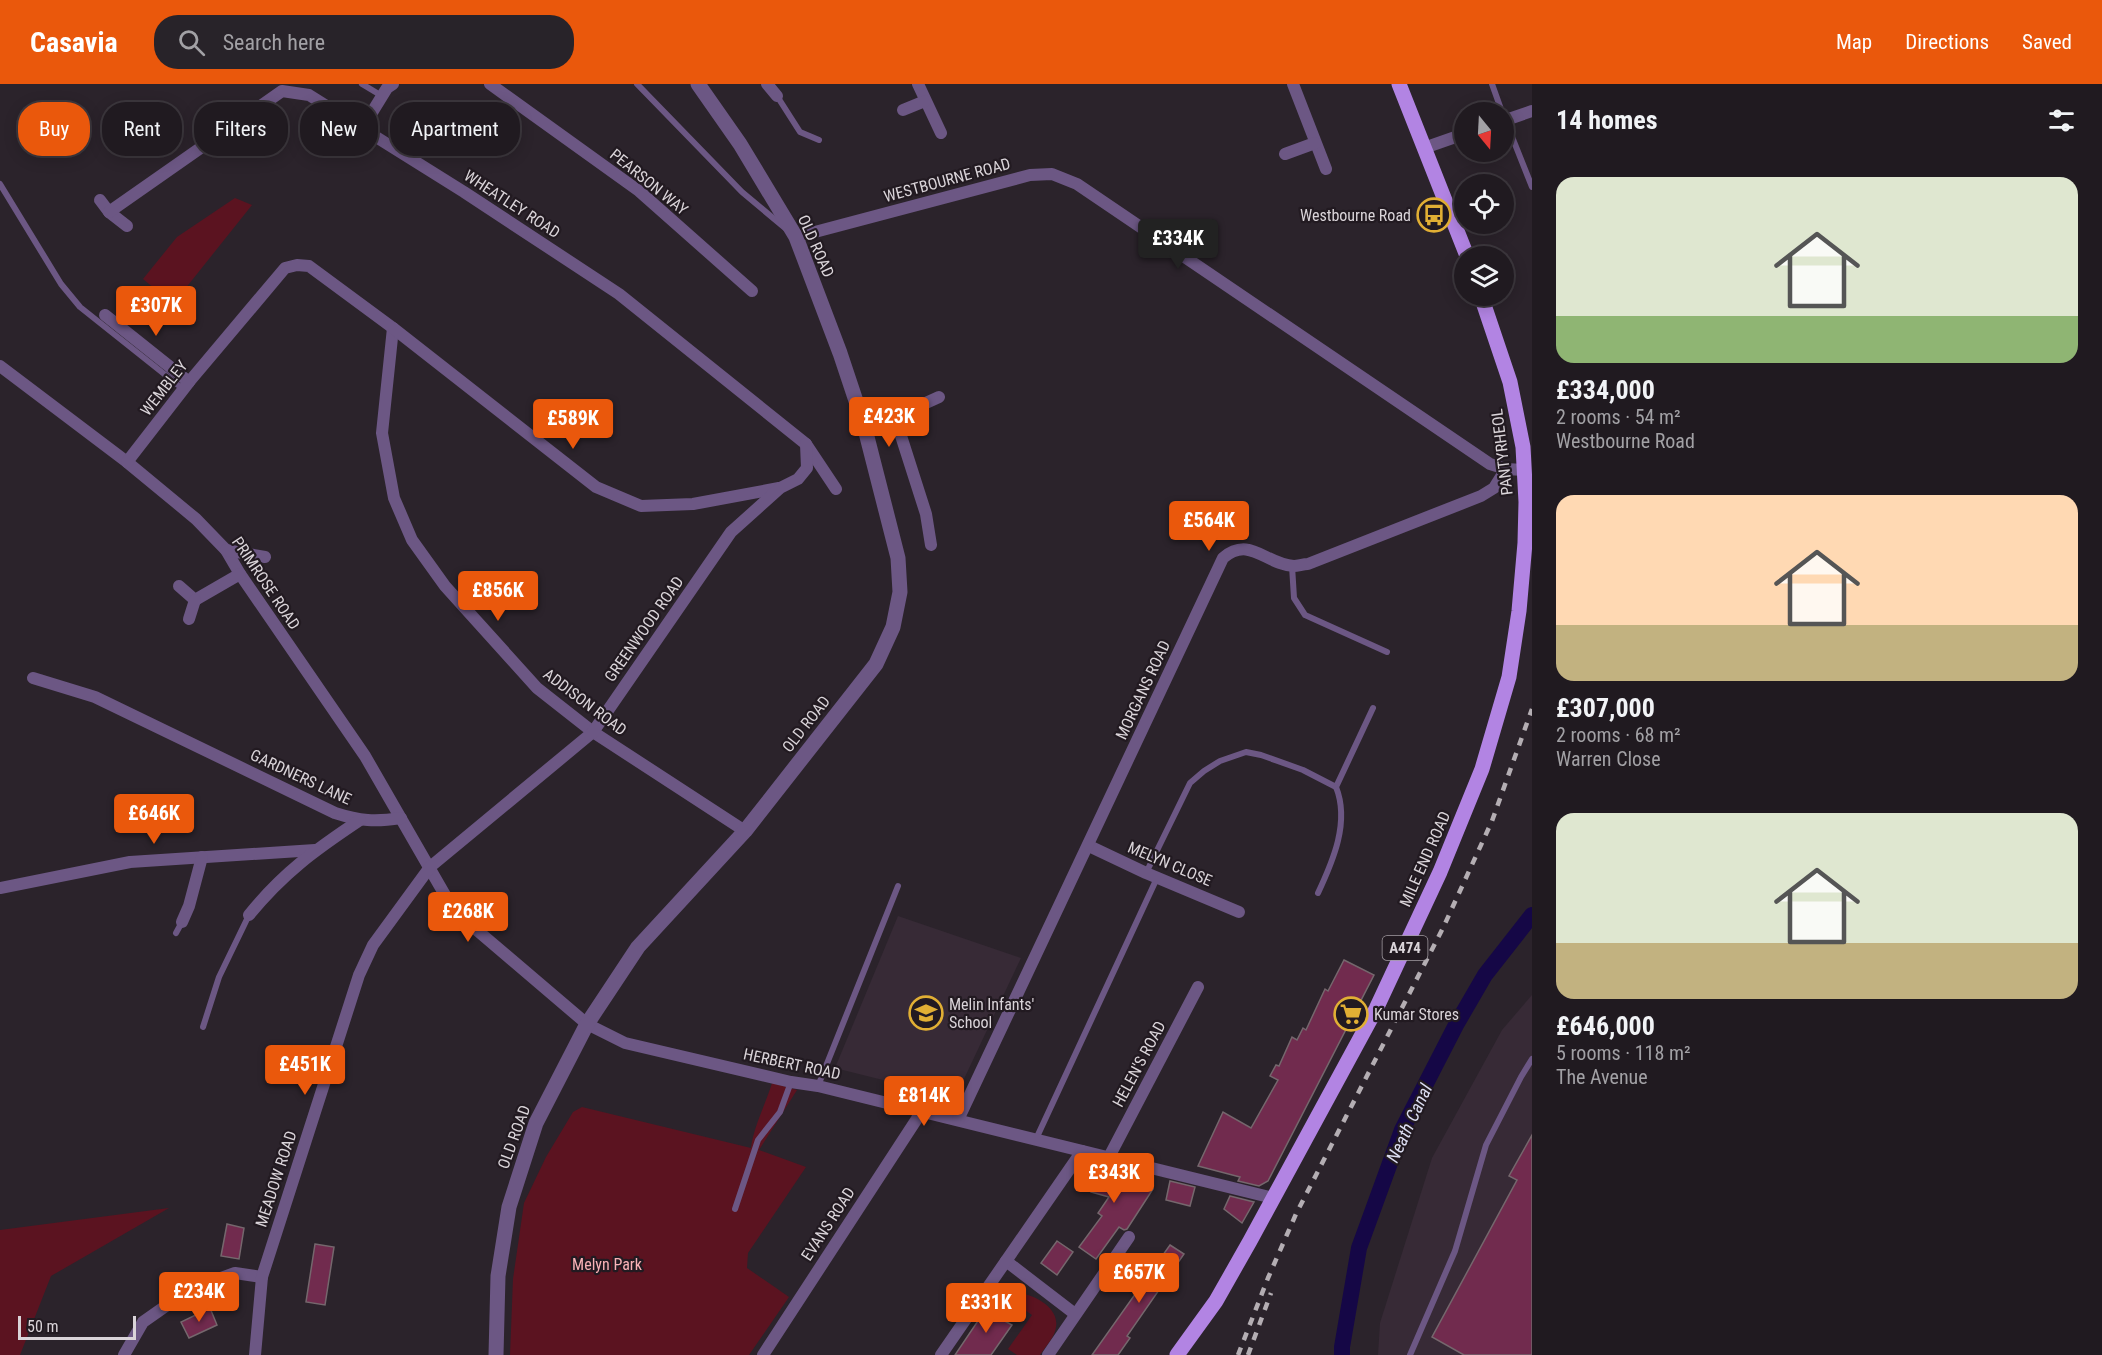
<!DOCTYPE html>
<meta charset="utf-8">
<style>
:root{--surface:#201a20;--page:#282329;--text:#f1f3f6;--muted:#a2a1a5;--line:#3d383e;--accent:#ea580c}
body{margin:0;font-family:"Roboto Condensed",sans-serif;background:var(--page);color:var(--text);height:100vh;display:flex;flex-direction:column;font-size:22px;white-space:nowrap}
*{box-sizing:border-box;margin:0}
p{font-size:20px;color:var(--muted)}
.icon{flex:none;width:33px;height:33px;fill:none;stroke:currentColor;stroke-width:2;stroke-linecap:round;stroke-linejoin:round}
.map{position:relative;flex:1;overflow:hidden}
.drawer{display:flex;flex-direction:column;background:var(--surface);width:570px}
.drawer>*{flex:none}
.top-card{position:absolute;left:18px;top:18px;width:570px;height:54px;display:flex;gap:12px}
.needle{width:39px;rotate:162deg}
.tools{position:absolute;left:1454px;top:18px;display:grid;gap:12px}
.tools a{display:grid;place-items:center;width:60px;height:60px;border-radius:50%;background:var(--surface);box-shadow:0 3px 15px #0003,0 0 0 2px var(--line);font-size:30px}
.scale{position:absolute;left:18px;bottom:15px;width:118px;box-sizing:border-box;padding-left:6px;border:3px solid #dad4d9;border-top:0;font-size:16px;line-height:21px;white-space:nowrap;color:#dad4d9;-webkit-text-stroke:4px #221a21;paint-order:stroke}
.price{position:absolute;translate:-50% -51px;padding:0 14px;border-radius:6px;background:var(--accent);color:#fff;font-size:20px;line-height:39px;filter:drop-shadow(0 2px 3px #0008)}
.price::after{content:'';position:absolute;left:50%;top:36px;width:18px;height:14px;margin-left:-9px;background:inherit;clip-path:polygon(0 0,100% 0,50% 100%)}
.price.selected{background:#222;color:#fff}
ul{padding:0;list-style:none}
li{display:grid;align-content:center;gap:12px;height:318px;padding:0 24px}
li span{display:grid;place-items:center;height:186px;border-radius:18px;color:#555}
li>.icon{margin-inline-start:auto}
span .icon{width:108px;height:108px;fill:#fffc;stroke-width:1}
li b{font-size:26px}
h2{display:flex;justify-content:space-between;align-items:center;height:72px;padding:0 24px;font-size:26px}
.tag{padding:0 21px;border-radius:24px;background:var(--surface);box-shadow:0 3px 15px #0003,0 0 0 2px var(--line);font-size:21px;line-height:54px}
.tag.selected{background:var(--accent);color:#fff}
header{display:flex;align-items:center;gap:36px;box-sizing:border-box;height:84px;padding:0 30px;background:var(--accent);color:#fff}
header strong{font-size:28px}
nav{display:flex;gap:33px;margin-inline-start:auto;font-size:21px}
.search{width:420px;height:54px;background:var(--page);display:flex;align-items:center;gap:15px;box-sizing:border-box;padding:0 21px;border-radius:24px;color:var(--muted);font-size:22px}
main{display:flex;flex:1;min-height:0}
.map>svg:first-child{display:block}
.built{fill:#372a36}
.green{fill:#5b1320}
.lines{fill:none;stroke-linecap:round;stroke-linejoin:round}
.canal{stroke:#150746;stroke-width:16}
.building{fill:#712b4e;stroke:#75676d;stroke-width:1.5}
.service{stroke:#6c5784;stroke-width:6}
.minor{stroke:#6c5784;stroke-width:12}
.tertiary{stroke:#6c5784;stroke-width:15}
.primary{stroke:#b284e3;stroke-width:15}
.rail{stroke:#b4aeb3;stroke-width:4.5;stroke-dasharray:8 8;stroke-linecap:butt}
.labels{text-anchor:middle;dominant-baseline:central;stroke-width:4.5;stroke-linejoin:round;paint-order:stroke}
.shield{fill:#221a21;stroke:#a39ca2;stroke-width:1.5}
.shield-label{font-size:15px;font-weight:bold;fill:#dad4d9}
.street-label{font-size:16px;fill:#dad4d9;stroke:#221a21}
.poi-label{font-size:16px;fill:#dad4d9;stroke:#221a21;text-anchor:start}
.park-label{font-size:16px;fill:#f9b2b7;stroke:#221a21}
.water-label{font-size:18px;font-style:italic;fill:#dbddf1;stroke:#221a21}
</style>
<header>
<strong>Casavia</strong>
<div class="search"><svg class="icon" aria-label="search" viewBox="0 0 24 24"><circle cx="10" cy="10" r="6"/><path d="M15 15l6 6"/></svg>Search here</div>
<nav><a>Map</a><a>Directions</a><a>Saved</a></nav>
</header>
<main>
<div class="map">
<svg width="1532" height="1271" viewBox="0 0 1532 1271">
<rect width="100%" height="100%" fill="#2b232b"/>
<g class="built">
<path d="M898,832L1021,874L955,1014L835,984Z"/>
<path d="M1532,911V1271H1378L1380,1239L1432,1074L1502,946Z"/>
</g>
<g class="green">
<path d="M235,114L252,121L173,220L143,195L177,153Z"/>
<path d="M772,999L797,1006L759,1066L806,1083L748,1169L747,1184L789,1213L749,1271H510L513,1195L524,1119L546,1073L573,1028L582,1023L751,1064C753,1044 766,1019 772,999Z"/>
<path d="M169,1124L51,1192L20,1271H0V1146Z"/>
<path d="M1008,1207C1025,1207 1060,1220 1056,1243C1055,1253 1045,1263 1040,1271H1017L1008,1265L1032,1231L1000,1209Z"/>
</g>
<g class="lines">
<path class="canal" d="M1342,1271V1263L1359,1164L1402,1046L1456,941L1485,891L1532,831"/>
</g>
<g class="building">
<path d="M1344,876L1374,891L1268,1097L1259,1102L1238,1097L1240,1093L1198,1082L1223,1028L1251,1044L1278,996L1270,992L1276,981L1279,982L1292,953L1297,956L1303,944L1306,946L1325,905L1328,907Z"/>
<path d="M1532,1051V1271H1464L1432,1253L1517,1096L1509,1092Z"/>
<path d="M1091,1078L1125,1086L1153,1105L1127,1145L1124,1146L1119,1143L1096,1175L1079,1163L1102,1132L1098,1129L1109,1113L1091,1108L1094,1099L1086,1098Z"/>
<path d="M1170,1097L1195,1103L1190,1122L1166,1116Z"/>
<path d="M1230,1112L1254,1118L1242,1139L1224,1125Z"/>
<path d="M227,1140L244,1144L239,1175L221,1172Z"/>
<path d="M1057,1157L1073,1168L1057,1191L1041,1179Z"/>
<path d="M315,1160L334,1163L325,1221L306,1218Z"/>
<path d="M1170,1161L1184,1170L1127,1252L1130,1254L1118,1271H1092Z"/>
<path d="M990,1219L1005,1229L1001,1235L1012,1241L991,1271H955Z"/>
<path d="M210,1224L217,1241L189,1254L181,1238Z"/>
</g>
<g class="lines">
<g class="service">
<path d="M362,0L382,12"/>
<path d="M637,0L742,108L785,144"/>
<path d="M1492,0L1502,28"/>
<path d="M777,12L800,48L819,56"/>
<path d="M1503,30L1532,103"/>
<path d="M0,100L61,200L80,223L183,305"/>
<path d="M1292,482L1294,514L1305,531L1387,568"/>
<path d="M1146,789L1190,699L1204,687L1220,677L1246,668L1261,671L1303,686L1336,703L1373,624"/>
<path d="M1318,809C1333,777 1350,738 1336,703"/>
<path d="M176,849L182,838"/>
<path d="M203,943L219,893L249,831"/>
<path d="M818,1002L898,802"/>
<path d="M1036,1055L1157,794"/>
<path d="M735,1125L758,1056L780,1028L791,998"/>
<path d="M1410,1271L1455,1167L1486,1061L1521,993L1532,975"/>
</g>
<g class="minor">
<path d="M490,0L639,107L752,207"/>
<path d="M767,0L777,12"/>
<path d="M918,0L941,49"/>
<path d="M1293,0L1326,85"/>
<path d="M903,26L925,17"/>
<path d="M1503,37L1532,27"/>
<path d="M363,43L387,4L393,0"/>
<path d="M1424,64L1464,50"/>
<path d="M1285,70L1315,59"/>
<path d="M100,116L109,128L127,142"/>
<path d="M109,128L282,7L309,11L464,108L619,210L806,360L836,405"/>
<path d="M796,153L1030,91L1052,90L1077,100L1490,380L1506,385L1524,386"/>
<path d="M105,231L189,298"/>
<path d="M393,244L382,349L394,414L412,456L445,502L537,604L593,648L745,747"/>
<path d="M0,282L127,378L196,435L226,466L240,490L365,672L449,818L472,842L587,940L625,959L791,998L818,1002L1273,1114"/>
<path d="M895,333L926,430L931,461"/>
<path d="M864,341L895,333L939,313"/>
<path d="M127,378L189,298L285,184L297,181L309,182L393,244L596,403L641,422L693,420L779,404"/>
<path d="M226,466L265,473"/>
<path d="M179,502L195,516L240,490"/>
<path d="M189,535L195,516"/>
<path d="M33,594L95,613L335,729C360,737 375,738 401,734"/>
<path d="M1089,762L1146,789L1239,828"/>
<path d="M0,804L130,778L315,766"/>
<path d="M249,831C283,789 315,766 360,736"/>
<path d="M182,838L189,822L202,773"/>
<path d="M958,1036L1223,474C1250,451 1266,481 1294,482C1298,482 1303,480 1308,480L1481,412L1494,404L1506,385"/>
<path d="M1109,1073L1198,903"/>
<path d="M1006,1177L1075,1230"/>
<path d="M124,1271L143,1238L190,1205L235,1189L262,1193"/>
<path d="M255,1271L262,1193L359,891L373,861L430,783L593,648L731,448L780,404L798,395L807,384L806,360"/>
<path d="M763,1271L922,1027"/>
<path d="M941,1271L1082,1067"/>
<path d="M1048,1271L1129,1153"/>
</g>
<path class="tertiary" d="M496,1271L498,1192L509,1123L536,1039L587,940L638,863L745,747L876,580L893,543L900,508L898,474L864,341L840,269L796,153L740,60L698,0"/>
<g class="primary">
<path d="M1399,0L1467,172"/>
<path d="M1177,1271L1216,1217L1250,1157L1376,925L1440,788L1482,685L1509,593L1519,527L1525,459L1526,418L1523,363L1510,298L1481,212"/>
</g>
<g class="rail">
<path d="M1238,1271L1268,1194L1296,1130L1443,844L1492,737L1532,625"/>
<path d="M1248,1271L1271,1209"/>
</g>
</g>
<defs>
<symbol id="bus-ring" viewBox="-11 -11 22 22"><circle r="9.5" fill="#221a21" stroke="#e1af34" stroke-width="1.5"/><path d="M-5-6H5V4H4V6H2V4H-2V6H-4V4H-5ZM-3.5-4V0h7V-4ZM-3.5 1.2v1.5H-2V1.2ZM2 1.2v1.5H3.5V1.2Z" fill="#e1af34"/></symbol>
<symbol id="school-ring" viewBox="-11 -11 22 22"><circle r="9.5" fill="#221a21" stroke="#e1af34" stroke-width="1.5"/><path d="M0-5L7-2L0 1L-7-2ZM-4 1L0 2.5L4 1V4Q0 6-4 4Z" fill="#e1af34"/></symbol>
<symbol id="supermarket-ring" viewBox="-11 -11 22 22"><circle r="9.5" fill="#221a21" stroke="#e1af34" stroke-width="1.5"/><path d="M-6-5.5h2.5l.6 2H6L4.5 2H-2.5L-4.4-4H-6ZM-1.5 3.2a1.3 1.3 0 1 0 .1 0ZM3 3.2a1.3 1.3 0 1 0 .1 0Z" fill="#e1af34"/></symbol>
</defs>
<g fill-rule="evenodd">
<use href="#bus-ring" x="1415" y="112" width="38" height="38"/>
<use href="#school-ring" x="907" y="910" width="38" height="38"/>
<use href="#supermarket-ring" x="1332" y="911" width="38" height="38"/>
</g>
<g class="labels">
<rect class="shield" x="1382.5" y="852" width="45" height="24" rx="4.5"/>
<g class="shield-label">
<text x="1405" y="864">A474</text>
</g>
<g class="street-label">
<text transform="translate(947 96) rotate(-15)">WESTBOURNE ROAD</text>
<text transform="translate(649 98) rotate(39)">PEARSON WAY</text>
<text transform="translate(512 120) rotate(33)">WHEATLEY ROAD</text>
<text transform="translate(816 162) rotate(66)">OLD ROAD</text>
<text transform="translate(164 304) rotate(-52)">WEMBLEY</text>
<text transform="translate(1502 368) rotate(-97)">PANTYRHEOL</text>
<text transform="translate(266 499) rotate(56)">PRIMROSE ROAD</text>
<text transform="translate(644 545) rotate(-55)">GREENWOOD ROAD</text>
<text transform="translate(1143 606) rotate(-65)">MORGANS ROAD</text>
<text transform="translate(585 618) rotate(37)">ADDISON ROAD</text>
<text transform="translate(806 640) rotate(-52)">OLD ROAD</text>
<text transform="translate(301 693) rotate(25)">GARDNERS LANE</text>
<text transform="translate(1425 775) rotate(-66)">MILE END ROAD</text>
<text transform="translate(1170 780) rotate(23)">MELYN CLOSE</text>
<text transform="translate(792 980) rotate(12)">HERBERT ROAD</text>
<text transform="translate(1139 980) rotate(-62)">HELEN'S ROAD</text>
<text transform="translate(514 1053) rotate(-70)">OLD ROAD</text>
<text transform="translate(276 1095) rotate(-72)">MEADOW ROAD</text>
<text transform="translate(828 1140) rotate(-57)">EVANS ROAD</text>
</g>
<g class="poi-label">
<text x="1411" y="131" text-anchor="end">Westbourne Road</text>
<text x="949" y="920">Melin Infants'<tspan x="949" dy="18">School</tspan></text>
<text x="1374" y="930">Kumar Stores</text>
</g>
<g class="park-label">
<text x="607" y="1180">Melyn Park</text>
</g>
<g class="water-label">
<text transform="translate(1409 1039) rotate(-65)">Neath Canal</text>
</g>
</g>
</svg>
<div class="tools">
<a><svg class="needle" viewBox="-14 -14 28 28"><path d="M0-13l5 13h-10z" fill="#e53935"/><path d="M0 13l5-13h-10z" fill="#a2a1a5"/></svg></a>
<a><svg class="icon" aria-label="locate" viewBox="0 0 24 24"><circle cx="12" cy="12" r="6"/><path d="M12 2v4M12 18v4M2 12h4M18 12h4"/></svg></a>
<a><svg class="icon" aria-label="layers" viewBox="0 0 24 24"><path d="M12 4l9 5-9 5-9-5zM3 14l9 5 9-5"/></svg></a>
</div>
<div class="scale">50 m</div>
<b class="price selected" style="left:1178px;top:186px">£334K</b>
<b class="price" style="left:156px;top:253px">£307K</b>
<b class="price" style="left:889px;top:364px">£423K</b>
<b class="price" style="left:573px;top:366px">£589K</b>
<b class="price" style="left:1209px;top:468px">£564K</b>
<b class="price" style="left:498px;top:538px">£856K</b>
<b class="price" style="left:154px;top:761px">£646K</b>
<b class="price" style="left:468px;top:859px">£268K</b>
<b class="price" style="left:305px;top:1012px">£451K</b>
<b class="price" style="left:924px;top:1043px">£814K</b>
<b class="price" style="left:1114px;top:1120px">£343K</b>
<b class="price" style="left:1139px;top:1220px">£657K</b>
<b class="price" style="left:199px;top:1239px">£234K</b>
<b class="price" style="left:986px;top:1250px">£331K</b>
<div class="top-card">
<a class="tag selected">Buy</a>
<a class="tag">Rent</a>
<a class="tag">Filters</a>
<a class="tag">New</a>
<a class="tag">Apartment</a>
</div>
</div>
<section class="drawer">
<h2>14 homes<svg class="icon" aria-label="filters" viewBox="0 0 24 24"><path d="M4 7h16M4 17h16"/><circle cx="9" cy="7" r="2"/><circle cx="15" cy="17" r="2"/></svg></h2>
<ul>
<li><span style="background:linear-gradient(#dfe7d0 75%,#8fb573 0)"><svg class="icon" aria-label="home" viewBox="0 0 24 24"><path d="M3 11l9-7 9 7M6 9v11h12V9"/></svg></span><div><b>£334,000</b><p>2 rooms · 54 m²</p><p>Westbourne Road</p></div></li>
<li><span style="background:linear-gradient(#ffd9b3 70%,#c2b280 0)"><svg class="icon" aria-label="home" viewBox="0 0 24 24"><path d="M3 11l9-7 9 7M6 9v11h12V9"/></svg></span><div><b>£307,000</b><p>2 rooms · 68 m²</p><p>Warren Close</p></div></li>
<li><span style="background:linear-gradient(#dfe7d0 70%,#c2b280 0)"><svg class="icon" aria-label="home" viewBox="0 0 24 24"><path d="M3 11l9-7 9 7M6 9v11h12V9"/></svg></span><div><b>£646,000</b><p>5 rooms · 118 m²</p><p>The Avenue</p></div></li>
</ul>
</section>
</main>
